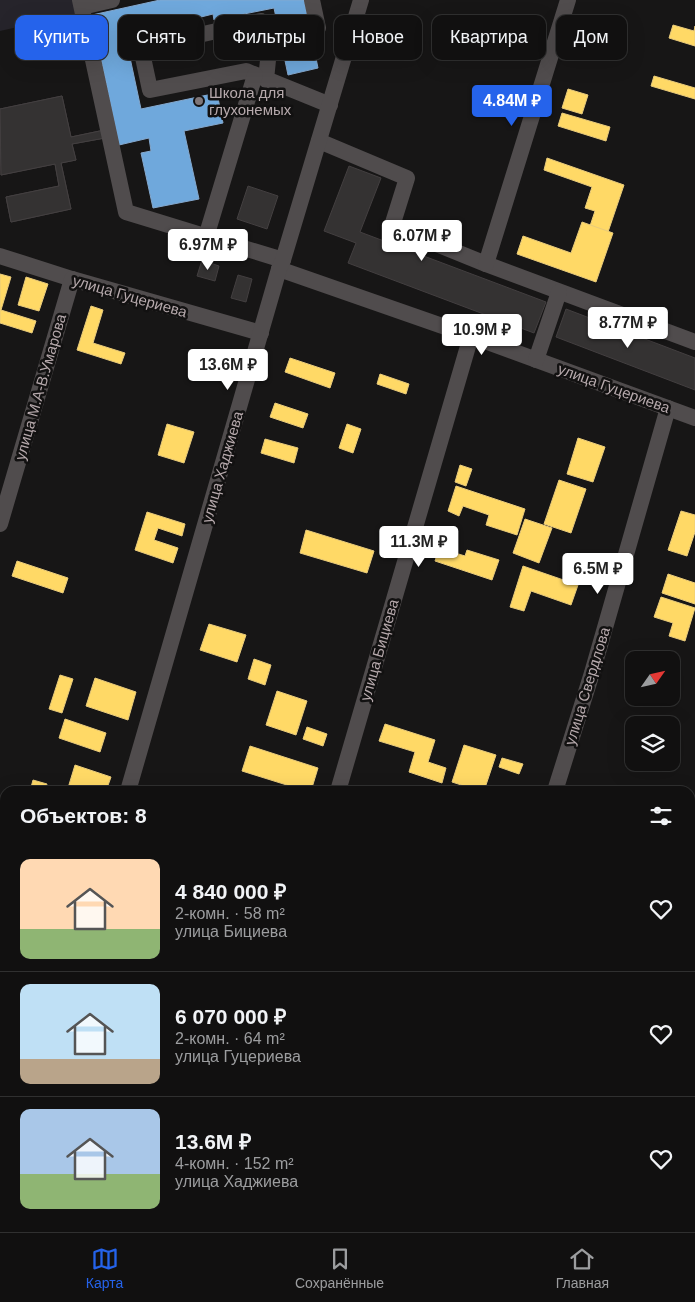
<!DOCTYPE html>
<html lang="ru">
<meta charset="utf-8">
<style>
:root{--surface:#111010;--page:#1e1e1e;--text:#f1f3f6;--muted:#9c9d9f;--line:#303030;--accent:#2563eb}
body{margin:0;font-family:Arial,sans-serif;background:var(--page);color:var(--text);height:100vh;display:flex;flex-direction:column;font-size:19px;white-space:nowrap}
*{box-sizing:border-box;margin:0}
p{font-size:16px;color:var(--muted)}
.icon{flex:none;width:28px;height:28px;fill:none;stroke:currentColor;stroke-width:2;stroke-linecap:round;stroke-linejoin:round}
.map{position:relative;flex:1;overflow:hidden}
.drawer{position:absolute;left:0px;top:786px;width:695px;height:446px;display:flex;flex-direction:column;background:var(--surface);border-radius:15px 15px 0 0;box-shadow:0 5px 20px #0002,0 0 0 1px var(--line)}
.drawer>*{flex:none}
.guide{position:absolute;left:15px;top:15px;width:665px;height:45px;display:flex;gap:10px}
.needle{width:32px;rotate:56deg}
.fabs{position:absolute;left:625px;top:651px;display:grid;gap:10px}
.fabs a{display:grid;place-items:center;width:55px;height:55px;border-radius:10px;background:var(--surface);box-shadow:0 5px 20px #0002,0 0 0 1px var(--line);font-size:25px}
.price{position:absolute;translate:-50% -42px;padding:0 11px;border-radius:5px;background:#fff;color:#222;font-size:16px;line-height:32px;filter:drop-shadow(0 1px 2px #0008)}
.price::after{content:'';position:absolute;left:50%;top:30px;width:15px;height:11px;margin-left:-8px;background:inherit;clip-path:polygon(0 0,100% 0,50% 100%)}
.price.active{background:var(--accent);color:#fff}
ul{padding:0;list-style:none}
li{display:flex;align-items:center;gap:15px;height:125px;padding:0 20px}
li+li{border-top:1px solid var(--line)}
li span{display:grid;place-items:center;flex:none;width:140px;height:100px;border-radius:10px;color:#555}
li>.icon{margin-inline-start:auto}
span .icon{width:60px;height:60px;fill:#fffc;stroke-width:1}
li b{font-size:21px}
h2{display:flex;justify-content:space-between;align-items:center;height:60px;padding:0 20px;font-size:21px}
.chip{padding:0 18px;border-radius:10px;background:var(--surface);box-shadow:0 5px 20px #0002,0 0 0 1px var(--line);font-size:18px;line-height:45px}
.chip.active{background:var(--accent);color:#fff}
.tabs{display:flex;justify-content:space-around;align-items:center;height:70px;border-top:1px solid var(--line);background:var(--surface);font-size:14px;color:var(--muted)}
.tabs a{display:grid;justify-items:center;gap:2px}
.tabs .active{color:var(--accent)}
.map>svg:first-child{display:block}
.green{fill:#26242b}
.homes{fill:#ffd966;stroke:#e9cb7b}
.schools{fill:#6fa8dc;stroke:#84a8ce}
.building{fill:#343232;stroke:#433f40}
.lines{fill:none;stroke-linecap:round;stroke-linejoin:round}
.minor{stroke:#504c4d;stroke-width:16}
.poi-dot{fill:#7e7678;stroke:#121111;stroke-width:2}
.labels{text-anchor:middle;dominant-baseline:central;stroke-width:5;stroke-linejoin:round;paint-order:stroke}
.poi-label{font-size:15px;fill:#b6a9ac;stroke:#121111;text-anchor:start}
.street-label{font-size:15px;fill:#b6a9ac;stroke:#121111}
</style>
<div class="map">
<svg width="695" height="1232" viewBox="0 0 695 1232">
<rect width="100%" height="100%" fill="#171616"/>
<path class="green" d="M0,0H73L76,14L0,31Z"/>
<g class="homes">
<path d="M673,25L694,31L695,26V46L669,38Z"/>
<path d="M654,76L695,88V99L651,86Z"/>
<path d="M568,89L588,95L582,114L562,108Z"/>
<path d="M562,113L610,127L606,141L558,126Z"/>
<path d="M547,158L624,185L608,232L590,226L595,211L585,208L592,187L544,170Z"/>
<path d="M582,222L613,233L596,282L517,254L523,236L571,253Z"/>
<path d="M0,274L11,277L1,310L36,321L32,333L0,323Z"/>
<path d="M26,277L48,284L39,311L18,305Z"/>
<path d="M91,306L103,310L93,343L125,353L121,364L77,350Z"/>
<path d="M290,358L335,373L330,388L285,372Z"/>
<path d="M380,374L409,384L406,394L377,384Z"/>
<path d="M275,403L308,414L303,428L270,417Z"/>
<path d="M167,424L194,432L184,463L158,455Z"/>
<path d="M347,424L361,429L353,453L339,448Z"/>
<path d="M578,438L605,447L593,482L567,474Z"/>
<path d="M265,439L298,448L294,463L261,453Z"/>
<path d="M460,465L472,469L466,486L455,482Z"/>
<path d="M559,480L586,489L571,533L544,524Z"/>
<path d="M456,486L525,509L517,535L486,525L489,515L463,506L459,516L448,511Z"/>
<path d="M681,511L695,515V532L687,556L668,550Z"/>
<path d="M147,512L185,524L182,536L158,528L154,540L178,548L173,563L135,550Z"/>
<path d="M525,519L552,528L539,563L513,553Z"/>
<path d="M306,530L374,551L367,573L300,553Z"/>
<path d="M439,548L465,556L467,550L499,560L492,580L435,561Z"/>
<path d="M17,561L68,578L63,593L12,576Z"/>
<path d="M523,566L578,585L571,605L531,591L524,611L510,607Z"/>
<path d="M668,574L695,583V604L662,593Z"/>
<path d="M661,597L695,608L685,641L669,636L673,623L654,617Z"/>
<path d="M209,624L246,635L237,662L200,650Z"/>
<path d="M254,659L271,665L265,685L248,679Z"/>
<path d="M60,675L73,679L62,713L49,709Z"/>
<path d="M95,678L136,692L128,720L86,706Z"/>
<path d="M277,691L307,701L296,735L266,725Z"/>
<path d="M65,719L106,733L100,752L59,738Z"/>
<path d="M385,724L435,740L428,762L446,768L442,783L409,772L415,752L379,741Z"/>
<path d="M307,727L327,734L323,746L303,739Z"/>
<path d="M464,745L496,755L484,791H480L452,782Z"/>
<path d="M250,746L318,768L311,791H306L242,771Z"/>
<path d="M502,758L523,764L519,774L499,767Z"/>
<path d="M75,765L111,777L106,791H78L68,788Z"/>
<path d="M33,780L47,784L45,791H30Z"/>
<path d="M5,803V842L0,840V814L1,815Z"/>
<path d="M0,977L5,979V991L0,990Z"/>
<path d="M0,1074L5,1076V1095L0,1093Z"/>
<path d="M260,1228H310L309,1232H273Z"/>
<path d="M603,1228H629L628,1232H602Z"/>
</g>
<path class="schools" d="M160,0H304L318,68L288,75L274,8L214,20L213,14L201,17L202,23L126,39L141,109L217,93L223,123L184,131L199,199L153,208L141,153L151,151L149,138L119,145L92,15Z"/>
<g class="building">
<path d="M62,96L71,137L114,128L116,136L72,144L76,160L61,163L71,209L11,222L6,197L59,186L55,164L1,175L0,109Z"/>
<path d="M62,96L71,137L114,128L116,136L72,144L76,160L61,163L71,209L11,222L6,197L59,186L55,164L1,175L0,109Z"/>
<path d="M349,166L381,178L360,232L546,302L534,333L348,263L356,243L324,231Z"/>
<path d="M248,186L278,196L267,229L237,219Z"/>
<path d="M202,260L219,266L215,281L197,276Z"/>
<path d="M238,275L252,279L246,302L231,298Z"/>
<path d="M566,309L695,358V390L556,337Z"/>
</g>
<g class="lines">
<g class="minor">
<path d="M80,0L126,212L283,260"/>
<path d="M312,0L318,28"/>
<path d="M82,7L112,0"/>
<path d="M266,80L268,60L261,21L141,48L150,90L246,71L330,105"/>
<path d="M319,141L407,178L392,226L486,264L695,342"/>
<path d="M206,237L255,75"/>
<path d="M0,256L72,279L261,333"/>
<path d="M486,264L568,0"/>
<path d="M279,269L471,336L695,418"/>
<path d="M536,360L559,292"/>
<path d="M0,524L72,279"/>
<path d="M128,791L279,269L283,260L361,0"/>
<path d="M338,791L471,336"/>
<path d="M555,791L592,673L668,408"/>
<path d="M0,861L5,862"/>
<path d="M690,1074L695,1075"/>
<path d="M690,1167L695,1154"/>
<path d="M1,1232L5,1217"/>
<path d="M206,1232L207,1228"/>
<path d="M418,1232L419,1228"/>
<path d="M665,1232L666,1228"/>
</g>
</g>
<circle class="poi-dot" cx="199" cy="101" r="5"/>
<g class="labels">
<g class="poi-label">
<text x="209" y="92">Школа для<tspan x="209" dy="17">глухонемых</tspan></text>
</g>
<g class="street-label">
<text transform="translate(130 296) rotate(16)">улица Гуцериева</text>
<text transform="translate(40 387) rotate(-74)">улица М.А-В.Умарова</text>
<text transform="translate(614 388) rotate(20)">улица Гуцериева</text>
<text transform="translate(222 467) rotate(-74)">улица Хаджиева</text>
<text transform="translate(379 650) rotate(-74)">улица Бициева</text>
<text transform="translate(587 686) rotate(-73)">улица Свердлова</text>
</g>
</g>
</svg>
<div class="fabs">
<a><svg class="needle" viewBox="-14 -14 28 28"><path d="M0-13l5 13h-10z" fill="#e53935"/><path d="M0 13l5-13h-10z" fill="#9c9d9f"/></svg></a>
<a><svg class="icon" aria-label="layers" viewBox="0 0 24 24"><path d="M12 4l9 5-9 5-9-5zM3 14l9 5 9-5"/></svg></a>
</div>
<b class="price active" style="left:512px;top:127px">4.84M ₽</b>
<b class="price" style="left:422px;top:262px">6.07M ₽</b>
<b class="price" style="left:208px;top:271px">6.97M ₽</b>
<b class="price" style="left:628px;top:349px">8.77M ₽</b>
<b class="price" style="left:482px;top:356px">10.9M ₽</b>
<b class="price" style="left:228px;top:391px">13.6M ₽</b>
<b class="price" style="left:419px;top:568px">11.3M ₽</b>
<b class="price" style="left:598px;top:595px">6.5M ₽</b>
<div class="guide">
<a class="chip active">Купить</a>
<a class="chip">Снять</a>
<a class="chip">Фильтры</a>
<a class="chip">Новое</a>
<a class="chip">Квартира</a>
<a class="chip">Дом</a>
</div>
<section class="drawer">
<h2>Объектов: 8<svg class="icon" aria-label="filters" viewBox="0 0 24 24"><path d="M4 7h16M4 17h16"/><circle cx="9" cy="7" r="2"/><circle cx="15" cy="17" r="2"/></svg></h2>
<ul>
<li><span style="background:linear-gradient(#ffd9b3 70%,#8fb573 0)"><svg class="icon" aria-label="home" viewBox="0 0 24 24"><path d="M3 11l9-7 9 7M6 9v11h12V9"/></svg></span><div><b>4 840 000 ₽</b><p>2-комн. · 58 m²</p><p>улица Бициева</p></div><svg class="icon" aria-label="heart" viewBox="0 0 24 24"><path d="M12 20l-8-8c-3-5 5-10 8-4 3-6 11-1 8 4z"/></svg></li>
<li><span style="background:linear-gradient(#bfe0f5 75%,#b9a48a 0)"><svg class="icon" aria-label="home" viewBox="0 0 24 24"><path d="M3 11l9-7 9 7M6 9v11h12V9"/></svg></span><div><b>6 070 000 ₽</b><p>2-комн. · 64 m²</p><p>улица Гуцериева</p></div><svg class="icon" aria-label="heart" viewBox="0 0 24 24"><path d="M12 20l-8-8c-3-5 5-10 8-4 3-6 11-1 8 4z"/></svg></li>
<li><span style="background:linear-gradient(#a9c7e8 65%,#8fb573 0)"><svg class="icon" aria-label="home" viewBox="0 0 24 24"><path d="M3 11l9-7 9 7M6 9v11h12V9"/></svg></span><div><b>13.6M ₽</b><p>4-комн. · 152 m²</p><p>улица Хаджиева</p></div><svg class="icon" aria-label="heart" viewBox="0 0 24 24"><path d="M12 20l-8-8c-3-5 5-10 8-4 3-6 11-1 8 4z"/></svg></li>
</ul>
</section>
</div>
<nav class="tabs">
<a class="active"><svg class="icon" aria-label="map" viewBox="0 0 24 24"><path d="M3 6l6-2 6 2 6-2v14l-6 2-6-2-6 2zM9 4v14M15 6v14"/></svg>Карта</a>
<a><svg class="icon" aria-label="saved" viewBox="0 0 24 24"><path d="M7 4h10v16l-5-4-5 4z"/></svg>Сохранённые</a>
<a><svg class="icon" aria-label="home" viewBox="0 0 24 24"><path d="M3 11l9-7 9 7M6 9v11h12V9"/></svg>Главная</a>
</nav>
